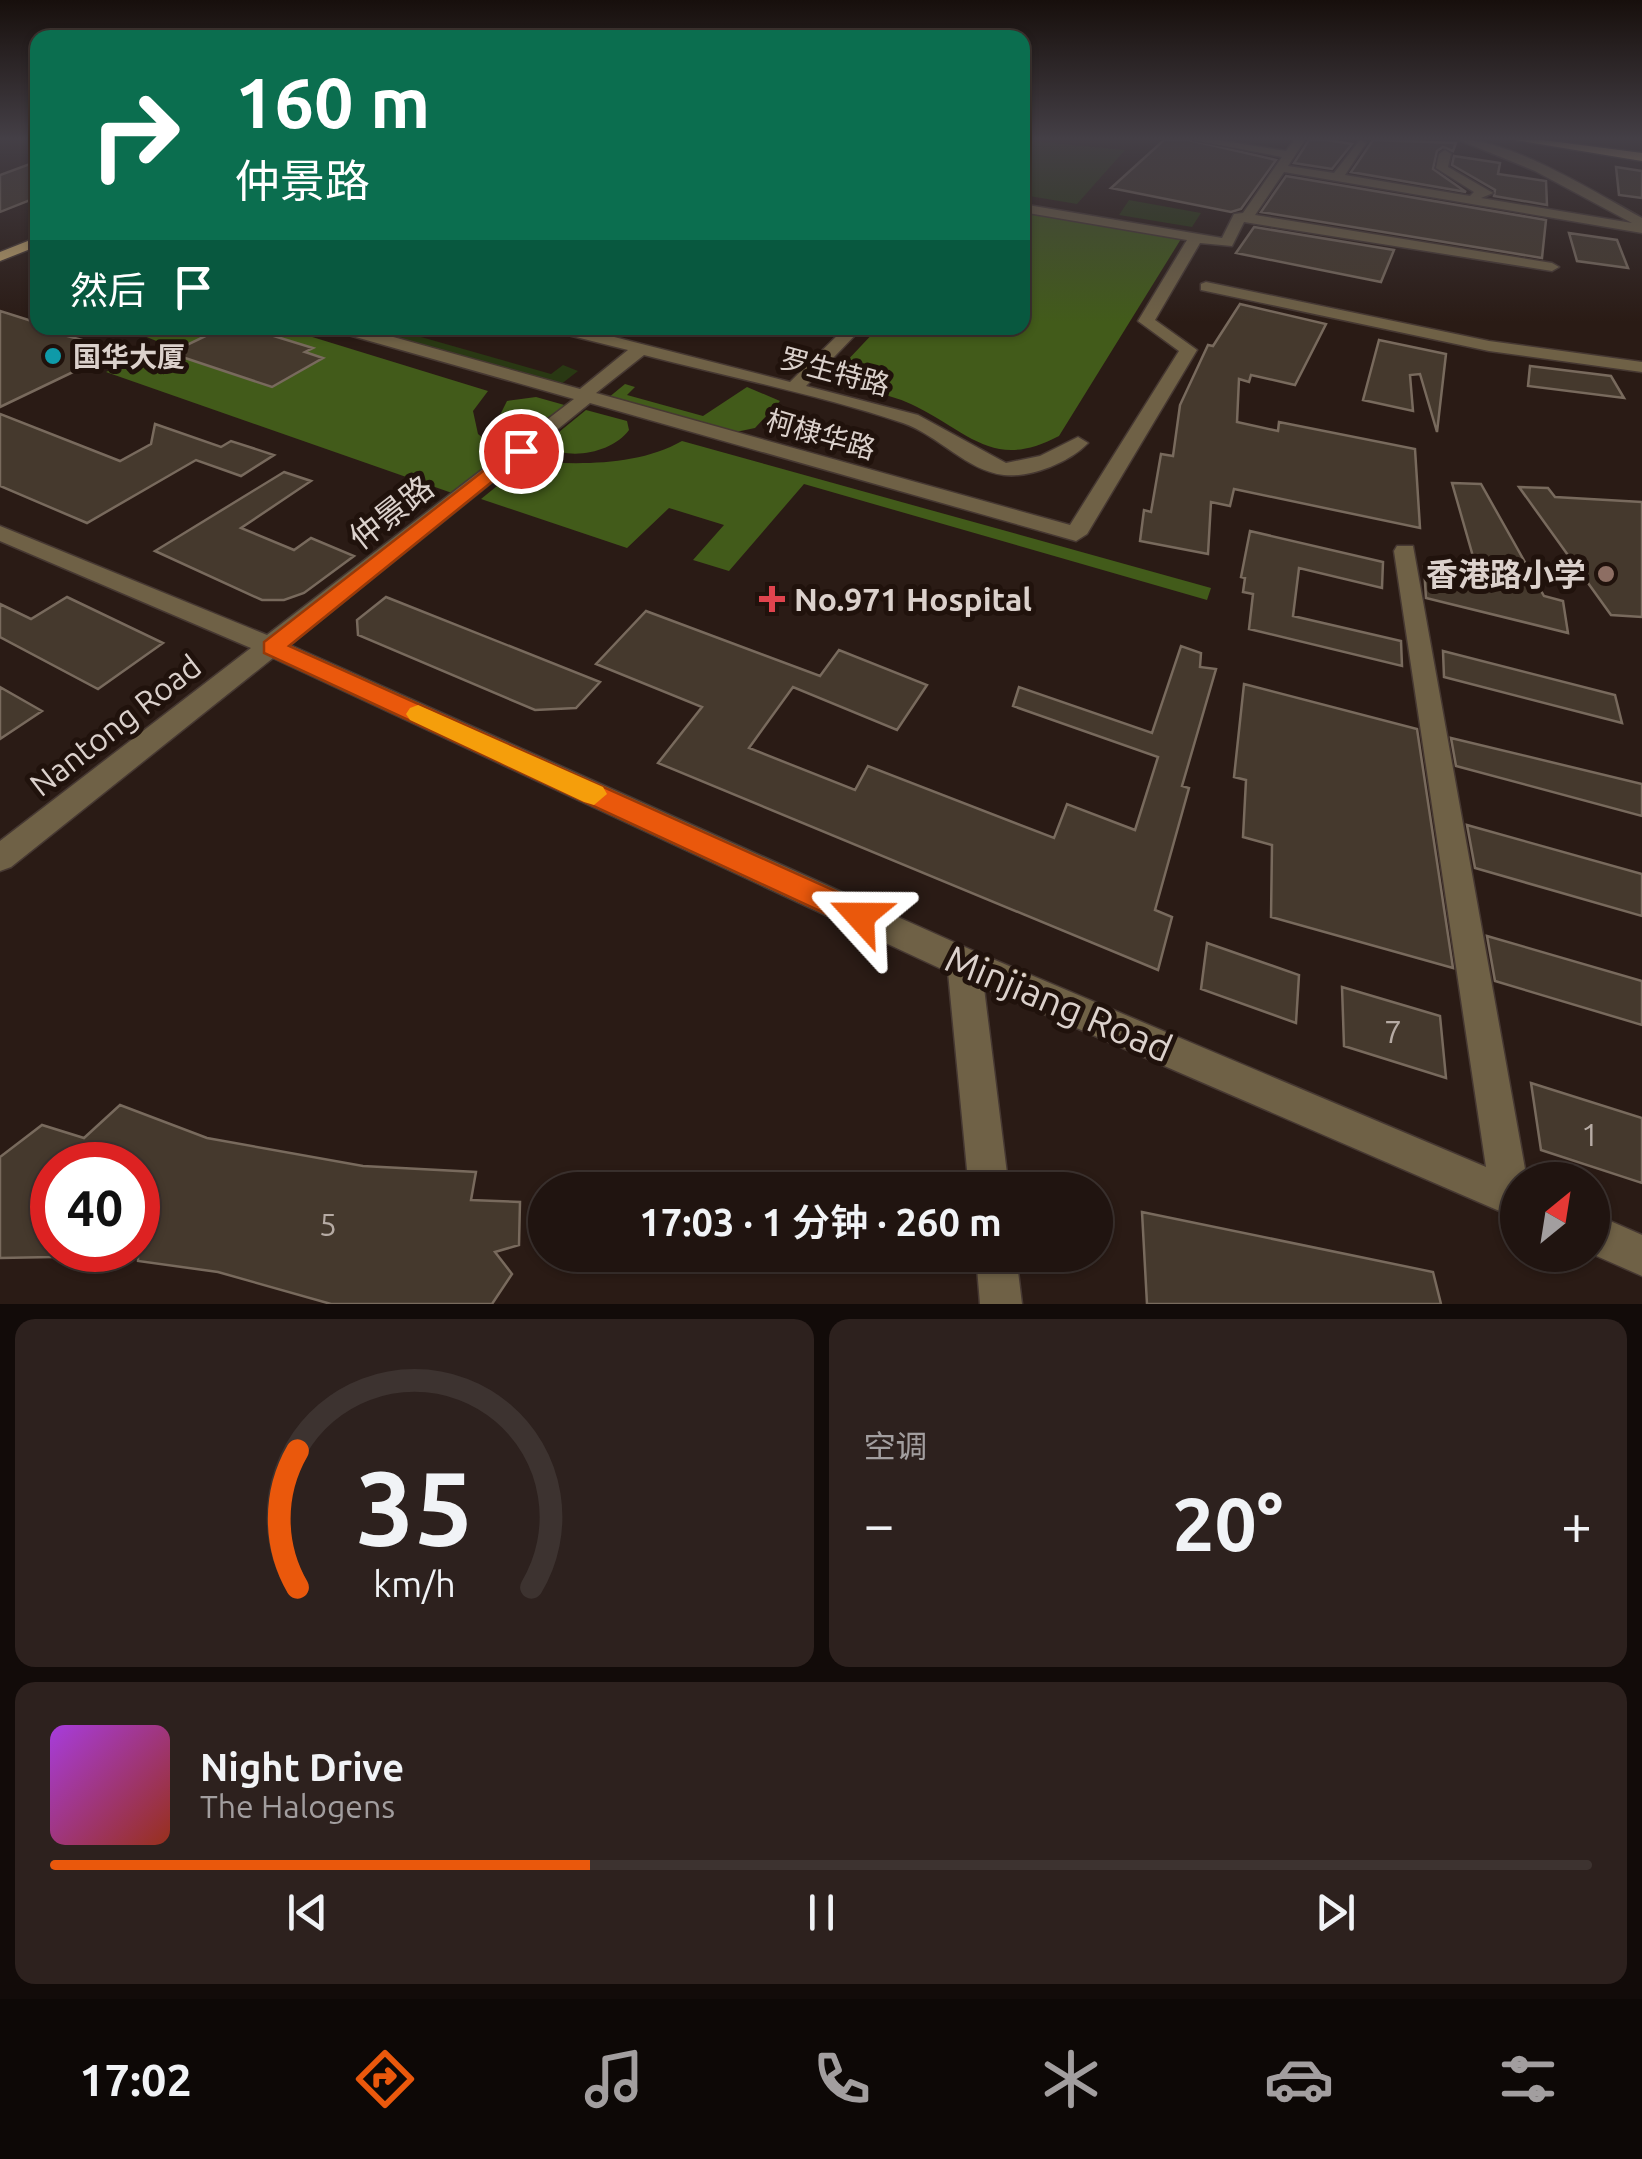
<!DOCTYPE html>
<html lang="zh">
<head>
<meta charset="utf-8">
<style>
	:root { --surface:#201410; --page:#2d211e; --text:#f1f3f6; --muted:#a29e9f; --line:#3d3330; --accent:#ea580c }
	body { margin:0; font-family:Ubuntu,"Noto Sans SC",sans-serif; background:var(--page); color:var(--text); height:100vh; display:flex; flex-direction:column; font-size:38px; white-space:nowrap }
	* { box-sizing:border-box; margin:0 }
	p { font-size:32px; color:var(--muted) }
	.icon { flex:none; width:55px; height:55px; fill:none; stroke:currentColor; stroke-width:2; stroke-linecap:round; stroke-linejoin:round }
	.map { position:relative; height:1304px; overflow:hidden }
	.panel { display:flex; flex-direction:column; gap:15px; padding:15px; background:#120b09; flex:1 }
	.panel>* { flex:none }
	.guide { position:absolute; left:30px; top:30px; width:1000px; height:305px; border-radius:20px; box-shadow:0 2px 8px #0004,0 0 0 2px var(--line); background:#0b6e4f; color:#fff; overflow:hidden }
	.needle { width:65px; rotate:30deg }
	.buttons { position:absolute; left:1500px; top:1162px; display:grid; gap:20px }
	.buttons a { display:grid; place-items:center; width:110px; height:110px; border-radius:50%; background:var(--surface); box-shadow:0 2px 8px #0004,0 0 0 2px var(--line); font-size:50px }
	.speed { position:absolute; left:30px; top:1142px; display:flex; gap:20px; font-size:50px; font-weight:700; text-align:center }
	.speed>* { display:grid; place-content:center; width:130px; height:130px; border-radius:50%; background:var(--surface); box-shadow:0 2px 8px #0004,0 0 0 2px var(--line); line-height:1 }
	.speed .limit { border:15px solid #d22; background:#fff; color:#111 }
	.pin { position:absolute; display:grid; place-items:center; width:85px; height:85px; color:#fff; margin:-42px; border:5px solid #fff; border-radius:50%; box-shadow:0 2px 10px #0007 }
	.me { position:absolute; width:110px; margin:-55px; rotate:294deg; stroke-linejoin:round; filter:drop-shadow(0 0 8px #0008) }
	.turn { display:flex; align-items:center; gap:35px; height:210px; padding:0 40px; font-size:45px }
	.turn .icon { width:130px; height:130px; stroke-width:2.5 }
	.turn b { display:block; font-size:70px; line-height:85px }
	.then { display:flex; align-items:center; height:95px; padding:0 40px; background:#0003; gap:20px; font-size:38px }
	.big { font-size:75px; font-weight:600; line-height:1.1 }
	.panel .widget { flex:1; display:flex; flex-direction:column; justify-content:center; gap:15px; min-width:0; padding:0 35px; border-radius:20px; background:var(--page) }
	.panel .dial { align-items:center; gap:0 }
	.dial svg { height:260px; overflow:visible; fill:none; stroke:var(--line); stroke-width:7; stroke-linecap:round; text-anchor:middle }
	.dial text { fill:var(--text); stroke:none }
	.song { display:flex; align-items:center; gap:30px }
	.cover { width:120px; height:120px; border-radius:15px; background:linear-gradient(135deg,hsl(280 70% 55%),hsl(10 70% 35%)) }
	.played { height:10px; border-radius:5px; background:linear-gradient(90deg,var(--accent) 35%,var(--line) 35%) }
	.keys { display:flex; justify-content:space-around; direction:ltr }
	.heat { display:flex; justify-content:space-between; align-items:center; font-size:55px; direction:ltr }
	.panel .tiles { flex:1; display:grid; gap:15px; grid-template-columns:1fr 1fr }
	.widget:last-child { grid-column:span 2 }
	.trip { position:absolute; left:528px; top:1172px; width:585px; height:100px; border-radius:50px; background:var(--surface); box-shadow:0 2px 8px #0004,0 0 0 2px var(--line); font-weight:600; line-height:100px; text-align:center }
	.tabs { display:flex; height:160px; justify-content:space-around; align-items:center; background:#0d0806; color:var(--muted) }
	.tabs .icon { width:70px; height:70px }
	.tabs .on { color:var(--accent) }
	.tabs b { font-size:45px; color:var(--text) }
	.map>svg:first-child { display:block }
	.green { fill:#293813 }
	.forest { fill:#425b1a }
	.building { fill:#45392d; stroke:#786a5d; stroke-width:2.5 }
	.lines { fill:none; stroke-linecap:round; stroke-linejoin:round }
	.minor-casing { stroke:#463832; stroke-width:3 }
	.major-casing { stroke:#463832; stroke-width:3 }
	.minor { fill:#6f6146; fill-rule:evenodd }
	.major { fill:#c0a36b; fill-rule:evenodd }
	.route { fill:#ea580c; stroke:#983908; stroke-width:2.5 }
	.slow { fill:#f59e0b }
	.culture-dot { fill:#0f9aa8; stroke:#20120c; stroke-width:4 }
	.education-dot { fill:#8d6e63; stroke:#20120c; stroke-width:4 }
	.health-dot { fill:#e0444e; stroke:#20120c; stroke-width:4 }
	.labels { text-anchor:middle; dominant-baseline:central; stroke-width:10; stroke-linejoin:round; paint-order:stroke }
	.far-poi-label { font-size:28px; font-weight:bold; fill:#dbd1cc; stroke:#20120c; text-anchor:start }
	.far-street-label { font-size:28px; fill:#dbd1cc; stroke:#20120c }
	.street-label { font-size:32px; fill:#dbd1cc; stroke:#20120c }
	.poi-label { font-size:32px; font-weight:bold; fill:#dbd1cc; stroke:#20120c; text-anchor:end }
	.near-number-label { font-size:32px; fill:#b6aba4 }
	.near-street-label { font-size:38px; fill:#dbd1cc; stroke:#20120c }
</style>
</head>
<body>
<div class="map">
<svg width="1642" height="1304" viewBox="0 0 1642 1304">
	<rect width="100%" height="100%" fill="#2a1b15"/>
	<!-- green -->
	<path class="green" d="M1022,140L1125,150L1077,204L1023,195Z
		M1129,200L1201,213L1192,227L1119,215Z
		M359,328H405L400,331L551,374L563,365L578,371L560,385Z"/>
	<!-- forest -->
	<path class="forest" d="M1023,213L1181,239L1059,436C995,470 972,435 917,407C891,393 856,389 827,382L878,328H1022Z
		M152,328H283L488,391L473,411L478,434L503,454L452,493L106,372L164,344L139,334Z
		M625,384L635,387L627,395L703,416L747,387L780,401L755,428L731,433L608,398Z
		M536,397L568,406L528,438L502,434L496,423L507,401Z
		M586,410L627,421L629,430C613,452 571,461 548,447V441Z
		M682,441L1211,588L1207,600L804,484L729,571L693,560L724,525L669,508L627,548L481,499L528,461C578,465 638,466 682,441Z"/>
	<!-- building -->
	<path class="building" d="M1164,140H1189L1276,160L1241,209L1231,212L1111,188Z
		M1309,140H1327L1352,144L1332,169L1294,163Z
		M1373,140L1456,143L1453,151L1443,147L1437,151L1433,169L1466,192L1351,172Z
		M1454,156L1500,163L1498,174L1546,181L1547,205L1494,196L1495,190L1452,165Z
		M38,161V197L0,212V175Z
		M1616,167L1642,171V198L1619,195Z
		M1286,176L1546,220L1542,258L1261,212Z
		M1254,227L1394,250L1381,282L1236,253Z
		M1569,233L1617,240L1628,268L1577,261Z
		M1240,304L1326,324L1295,385L1251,375L1249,382L1239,379L1237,422L1278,431L1279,422L1415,449L1420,528L1234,489L1230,506L1211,502L1208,554L1140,541L1144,510L1151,512L1161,454L1173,456L1180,405L1208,345L1213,346Z
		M0,311L38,323V328L119,350L0,407Z
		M222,328H248L313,348L305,352L323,358L272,387L170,353Z
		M1379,340L1446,354L1437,432L1420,374L1410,375L1413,411L1363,400Z
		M1530,366L1611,376L1624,398L1528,386Z
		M0,414L120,461L151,444L155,424L221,447L231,441L274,455L241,476L196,460L87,523L0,486Z
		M284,472L311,481L241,528L294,550L311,538L354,556L304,593L284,600H262L155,551Z
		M1452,483L1481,484L1544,596L1563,601L1568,633L1426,598L1424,567L1480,581Z
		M1519,487L1548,488L1555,497L1642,502V617L1611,615Z
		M1250,531L1383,562L1382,588L1299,568L1293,616L1401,641L1402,666L1249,629L1253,594L1243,592L1245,578L1241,577Z
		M67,597L163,643L98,689L0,637V604L31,619Z
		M386,597L600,682L576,708L535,710L358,635L357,620Z
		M646,611L820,676L839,650L927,685L897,730L793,687L749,748L855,790L868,766L1054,838L1067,804L1135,830L1158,757L1013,706L1019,687L1152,733L1181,646L1201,653L1200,667L1216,669L1182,786L1189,788L1155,910L1172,917L1158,970L658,763L702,707L596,664Z
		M1443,651L1615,695L1622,723L1444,677Z
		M1244,684L1417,729L1453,968L1271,917L1272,845L1243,837L1246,780L1234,777Z
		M0,687L42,711L0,739Z
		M1451,738L1642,784V816L1456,766Z
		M1467,825L1642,874V916L1475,868Z
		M1487,936L1642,981V1025L1495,981Z
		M1207,943L1299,975L1296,1023L1201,989Z
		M1342,987L1440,1016L1446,1078L1344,1046Z
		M1531,1083L1642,1118V1183L1541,1150Z
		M120,1105L207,1138L363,1166L476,1172L471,1200L520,1202L519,1245L495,1252L512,1274L492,1304H331L218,1272L138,1261V1165H52V1257L0,1258V1157L42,1125L84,1138Z
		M1142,1212L1433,1272L1441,1304H1147Z"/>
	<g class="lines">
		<defs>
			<path id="minor" d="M1193,140H1217L1286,151L1294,140H1305L1288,166L1334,173L1360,140L1366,143L1345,175L1470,196L1474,192L1436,168L1439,154L1445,150L1451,154L1448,167L1493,193L1481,198L1632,223L1535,171L1459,140C1507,137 1598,194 1642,218V233L1284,172L1255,215L1552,263L1559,267L1552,271L1244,222L1232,246L1200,243L1155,320L1197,350L1087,534L1076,541L590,403L290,645L976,952L1486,1167L1394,551L1397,546H1413L1527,1180H1518V1219L984,988L1009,1190H969L948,972L273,658L11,867L0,871V841L251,648L0,541V526L267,635L574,399L338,332L336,328H361L580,389L628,350L556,332L554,328H579L790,382L845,328H862L806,386L918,415L1006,463L1040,456L1078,437L1088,443C1070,462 1031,478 1004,475C967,471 938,435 903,423C820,395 729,377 644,355L596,393L1070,525L1179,351L1138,321L1187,240L1022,212V204L1222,238L1234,214L1243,213L1282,157Z
				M1206,282L1489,341L1642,362V372L1489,351L1201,290V284Z
				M1592,1213L1642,1235V1276L1592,1254Z
				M976,1255H1016L1022,1304H980Z"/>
			<path id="major" d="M1515,140H1543L1642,153V161Z
				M38,237V246L0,261V252Z"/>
		</defs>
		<!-- minor casing -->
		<use href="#minor" class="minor-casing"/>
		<!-- major casing -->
		<use href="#major" class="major-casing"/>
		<!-- minor -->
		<use href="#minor" class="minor"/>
		<!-- major -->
		<use href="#major" class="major"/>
	</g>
	<!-- sky -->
	<linearGradient id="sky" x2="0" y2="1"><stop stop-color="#170f0c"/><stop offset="0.43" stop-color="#443f46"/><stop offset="1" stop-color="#443f46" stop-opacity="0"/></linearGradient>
	<rect width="1642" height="322" fill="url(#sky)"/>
	<!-- route -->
	<path class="route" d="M514,447L530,451L289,646L871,907L875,916L871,925L860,929L850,925L264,653V642Z"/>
	<!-- slow -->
	<path class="slow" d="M418,705L603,787L607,794L594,805L584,802L410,720L406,714L410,708Z"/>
	<!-- markers -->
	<circle class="culture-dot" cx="53" cy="356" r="10"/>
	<circle class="education-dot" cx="1606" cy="574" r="10"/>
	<path class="health-dot" d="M767 584h10v10h10v10h-10v10h-10v-10h-10v-10h10z"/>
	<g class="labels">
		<!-- far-poi labels -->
		<g class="far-poi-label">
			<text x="73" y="356">国华大厦</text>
		</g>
		<!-- far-street labels -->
		<g class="far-street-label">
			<text transform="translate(835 371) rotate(15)">罗生特路</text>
			<text transform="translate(821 434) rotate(16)">柯棣华路</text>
		</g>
		<!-- street labels -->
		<g class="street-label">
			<text transform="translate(391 512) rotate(-38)">仲景路</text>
			<text transform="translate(115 725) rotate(-38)">Nantong Road</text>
		</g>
		<!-- poi labels -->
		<g class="poi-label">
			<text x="1586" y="574">香港路小学</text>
			<text x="794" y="599" text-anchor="start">No.971 Hospital</text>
		</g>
		<!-- near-number labels -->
		<g class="near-number-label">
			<text x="1393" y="1031">7</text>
			<text x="1590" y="1134">1</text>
			<text x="328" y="1224">5</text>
		</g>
		<!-- near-street labels -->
		<g class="near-street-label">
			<text transform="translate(1059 1003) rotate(23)">Minjiang Road</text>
		</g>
	</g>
</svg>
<div class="buttons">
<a><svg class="needle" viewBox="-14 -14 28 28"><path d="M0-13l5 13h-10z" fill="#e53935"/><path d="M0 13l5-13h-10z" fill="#a29e9f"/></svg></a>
</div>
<div class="speed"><div class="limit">40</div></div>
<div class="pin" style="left:521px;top:451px;background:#d93025"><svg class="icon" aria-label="arrive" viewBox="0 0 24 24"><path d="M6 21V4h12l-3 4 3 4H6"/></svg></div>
<svg class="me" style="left:860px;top:916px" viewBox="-20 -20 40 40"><path d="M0-17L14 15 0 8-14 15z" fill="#ea580c" stroke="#fff" stroke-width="4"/></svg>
<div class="trip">17:03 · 1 分钟 · 260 m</div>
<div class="guide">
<div class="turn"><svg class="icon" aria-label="right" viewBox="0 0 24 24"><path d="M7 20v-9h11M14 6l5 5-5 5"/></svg><div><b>160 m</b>仲景路</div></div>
<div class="then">然后<svg class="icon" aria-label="arrive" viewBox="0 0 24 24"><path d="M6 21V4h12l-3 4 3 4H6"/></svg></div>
</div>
</div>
<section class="panel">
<div class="tiles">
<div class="widget dial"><svg viewBox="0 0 100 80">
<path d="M14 69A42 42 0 1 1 86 69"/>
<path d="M14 69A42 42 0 0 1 14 27" stroke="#ea580c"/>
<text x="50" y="56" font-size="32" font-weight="700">35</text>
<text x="50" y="72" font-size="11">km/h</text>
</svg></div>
<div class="widget"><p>空调</p>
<div class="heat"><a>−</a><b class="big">20°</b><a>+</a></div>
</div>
<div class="widget">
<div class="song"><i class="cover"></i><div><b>Night Drive</b><p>The Halogens</p></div></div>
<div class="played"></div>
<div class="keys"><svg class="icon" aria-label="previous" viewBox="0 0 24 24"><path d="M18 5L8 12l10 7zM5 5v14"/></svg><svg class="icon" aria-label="pause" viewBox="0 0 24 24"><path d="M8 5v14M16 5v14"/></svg><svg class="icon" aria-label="next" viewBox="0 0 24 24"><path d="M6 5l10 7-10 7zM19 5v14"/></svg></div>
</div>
</div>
</section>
<nav class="tabs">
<b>17:02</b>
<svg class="icon on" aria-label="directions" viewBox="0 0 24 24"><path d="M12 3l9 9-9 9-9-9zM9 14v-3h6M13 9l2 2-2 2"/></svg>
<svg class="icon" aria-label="music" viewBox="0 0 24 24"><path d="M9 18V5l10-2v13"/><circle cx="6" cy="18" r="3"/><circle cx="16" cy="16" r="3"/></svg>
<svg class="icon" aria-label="phone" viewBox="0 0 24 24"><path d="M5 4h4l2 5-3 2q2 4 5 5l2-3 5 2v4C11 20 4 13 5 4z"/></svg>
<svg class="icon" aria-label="climate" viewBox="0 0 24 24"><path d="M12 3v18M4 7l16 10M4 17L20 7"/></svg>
<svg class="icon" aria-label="car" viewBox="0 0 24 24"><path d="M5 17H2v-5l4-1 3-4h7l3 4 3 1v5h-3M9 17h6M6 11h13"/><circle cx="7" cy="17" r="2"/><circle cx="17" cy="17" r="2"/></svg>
<svg class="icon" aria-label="filters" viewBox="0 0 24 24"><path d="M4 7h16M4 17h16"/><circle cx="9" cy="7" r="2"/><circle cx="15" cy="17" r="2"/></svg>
</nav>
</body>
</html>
